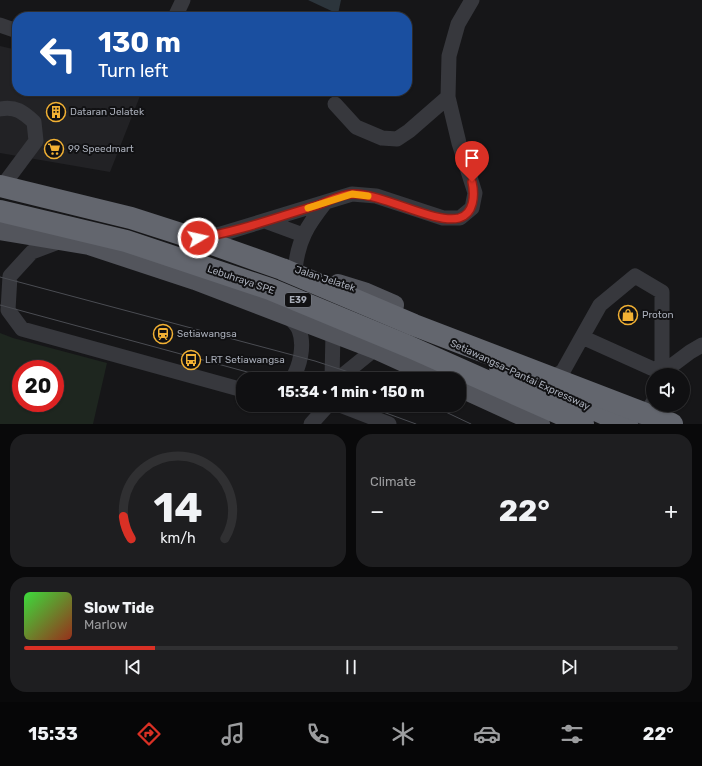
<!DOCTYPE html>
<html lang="en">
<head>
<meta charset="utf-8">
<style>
	:root { --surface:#101012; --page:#1e1e20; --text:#f1f3f6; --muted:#9c9d9f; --line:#303032; --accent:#d93025 }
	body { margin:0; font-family:Rubik,sans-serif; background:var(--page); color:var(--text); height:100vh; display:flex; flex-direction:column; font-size:15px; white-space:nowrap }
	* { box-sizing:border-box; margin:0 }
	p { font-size:13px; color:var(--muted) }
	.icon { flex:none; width:22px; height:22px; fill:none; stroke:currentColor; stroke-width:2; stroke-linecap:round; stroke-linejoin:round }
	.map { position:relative; height:424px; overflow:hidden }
	.drawer { display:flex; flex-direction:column; gap:10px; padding:10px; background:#09090a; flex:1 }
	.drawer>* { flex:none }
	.hud { position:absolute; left:12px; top:12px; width:400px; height:84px; border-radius:16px; box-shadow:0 1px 3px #0004,0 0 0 1px var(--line); background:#1a4fa0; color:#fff; overflow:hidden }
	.fabs { position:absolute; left:646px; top:368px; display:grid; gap:8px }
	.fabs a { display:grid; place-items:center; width:44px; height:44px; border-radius:50%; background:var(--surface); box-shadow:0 1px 3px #0004,0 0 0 1px var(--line); font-size:20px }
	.speed { position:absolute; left:12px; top:360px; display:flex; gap:8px; font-size:20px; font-weight:700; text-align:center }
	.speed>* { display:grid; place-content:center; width:52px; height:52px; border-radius:50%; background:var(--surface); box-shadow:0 1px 3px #0004,0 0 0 1px var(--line); line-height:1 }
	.speed .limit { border:6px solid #d22; background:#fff; color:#111 }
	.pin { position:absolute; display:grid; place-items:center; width:34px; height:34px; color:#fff; margin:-41px -17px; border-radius:50% 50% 50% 0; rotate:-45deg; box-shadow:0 0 4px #0007 }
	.pin .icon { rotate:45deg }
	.me { position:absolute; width:44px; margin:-22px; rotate:81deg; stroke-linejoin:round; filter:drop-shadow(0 0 3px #0008) }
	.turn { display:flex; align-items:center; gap:14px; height:84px; padding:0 20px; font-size:18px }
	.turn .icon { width:52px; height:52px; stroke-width:2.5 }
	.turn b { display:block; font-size:28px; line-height:34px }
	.big { font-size:30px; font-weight:700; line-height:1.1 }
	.drawer .card { flex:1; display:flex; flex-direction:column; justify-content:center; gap:6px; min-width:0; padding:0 14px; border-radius:16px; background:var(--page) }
	.drawer .dial { align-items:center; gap:0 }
	.dial svg { height:104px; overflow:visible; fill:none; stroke:var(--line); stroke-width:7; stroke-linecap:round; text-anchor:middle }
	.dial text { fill:var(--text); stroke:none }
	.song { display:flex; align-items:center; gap:12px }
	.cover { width:48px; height:48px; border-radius:6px; background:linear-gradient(135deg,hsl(120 70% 55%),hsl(10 70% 35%)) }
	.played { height:4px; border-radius:2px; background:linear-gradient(90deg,var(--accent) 20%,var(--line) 20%) }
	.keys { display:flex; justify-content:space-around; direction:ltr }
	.heat { display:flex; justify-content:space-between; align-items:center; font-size:22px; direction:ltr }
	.drawer .tiles { flex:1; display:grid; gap:10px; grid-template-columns:1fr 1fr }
	.card:last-child { grid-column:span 2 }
	.trip { position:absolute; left:236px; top:372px; width:230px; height:40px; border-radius:16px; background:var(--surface); box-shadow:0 1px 3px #0004,0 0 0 1px var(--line); font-weight:700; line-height:40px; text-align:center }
	.tab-bar { display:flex; height:64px; justify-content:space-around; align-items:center; background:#060607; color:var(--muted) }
	.tab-bar .icon { width:28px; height:28px }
	.tab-bar .selected { color:var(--accent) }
	.tab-bar b { font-size:18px; color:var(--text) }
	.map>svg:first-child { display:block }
	.built { fill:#222225 }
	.green { fill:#1e261f; fill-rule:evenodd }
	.water { fill:#2c353c }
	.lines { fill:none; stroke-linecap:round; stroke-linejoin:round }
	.minor { stroke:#37383d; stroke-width:15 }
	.major { stroke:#53555c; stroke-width:20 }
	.highway { stroke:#63666e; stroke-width:22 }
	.tram { stroke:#4a4c52; stroke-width:1 }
	.highway-bridge { stroke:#63666e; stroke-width:22 }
	.route-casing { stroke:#8d1f18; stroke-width:10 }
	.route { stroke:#d93025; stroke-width:7 }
	.slow { stroke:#f59e0b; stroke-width:7 }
	.labels { text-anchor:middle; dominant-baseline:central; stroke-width:4; stroke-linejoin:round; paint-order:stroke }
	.shield { fill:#111113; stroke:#7b7e86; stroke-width:1 }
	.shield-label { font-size:9px; font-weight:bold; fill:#a8adb8 }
	.poi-label { font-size:10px; fill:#a8adb8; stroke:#111113; text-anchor:start }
	.street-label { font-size:10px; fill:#a8adb8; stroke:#111113 }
</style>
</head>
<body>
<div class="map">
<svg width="702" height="424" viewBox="0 0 702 424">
	<rect width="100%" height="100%" fill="#161618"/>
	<!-- built -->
	<path class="built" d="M0,46L17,50V91H142L110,172L0,153Z"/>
	<!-- green -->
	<path class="green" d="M0,333L13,338L107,363L93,424H0ZM21,369H55V403H21Z"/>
	<!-- water -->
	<path class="water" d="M308,0H341L338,14Z"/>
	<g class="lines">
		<!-- minor -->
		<path class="minor" d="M175,17L183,0
			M0,25L17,31
			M335,104L356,127L382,138L397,139L409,131L448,97
			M0,109C16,106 23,112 34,122L36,141L1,188
			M265,221L303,235
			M199,238L221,234L352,194L376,196L443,218H460L472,208L475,193L459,143L448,97L449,56L458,24L472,0
			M61,241L32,252L10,276L8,310L22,329L243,390
			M295,270C298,240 307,226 325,203
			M287,315C291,319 297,325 299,330C305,345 300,366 292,379
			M582,337L600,305L635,276L662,292V373
			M662,373L690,352L702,345
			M332,379L333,332
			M338,379L375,349
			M548,381L563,371L582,337L662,373V375
			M340,405L389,424
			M311,424L328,405
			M640,424L653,402"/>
		<!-- major -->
		<path class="major" d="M0,230L89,245L195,280L375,349L441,379
			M338,284L364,292L394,305
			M459,387L540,424"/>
		<!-- highway -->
		<path class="highway" d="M0,211L126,241L270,289L410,347L583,424
			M500,367L627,424"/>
		<!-- tram -->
		<path class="tram" d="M0,277L315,361L370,379
			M0,305L273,379
			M364,405L416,424
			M431,405L471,424"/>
		<!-- highway-bridge -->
		<path class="highway-bridge" d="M0,186L131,218L212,244L282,269L414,325L672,424"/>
	</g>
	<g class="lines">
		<defs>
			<path id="route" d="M198,238C238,232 277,217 315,206C327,202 341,194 353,194C385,194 433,224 459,218C474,214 475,195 472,182"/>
		</defs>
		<!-- route casing -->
		<use href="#route" class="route-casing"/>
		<!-- route -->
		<use href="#route" class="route"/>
		<!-- slow -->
		<path class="slow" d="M308,208L352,194L368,196"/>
	</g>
	<!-- icons -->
	<defs>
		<symbol id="building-ring" viewBox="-11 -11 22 22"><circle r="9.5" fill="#111113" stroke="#f2b134" stroke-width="1.5"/><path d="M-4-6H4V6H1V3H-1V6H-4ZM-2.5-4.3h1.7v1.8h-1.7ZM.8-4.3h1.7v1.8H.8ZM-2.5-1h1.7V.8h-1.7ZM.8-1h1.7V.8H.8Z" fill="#f2b134"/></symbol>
		<symbol id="supermarket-ring" viewBox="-11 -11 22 22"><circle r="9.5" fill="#111113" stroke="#f2b134" stroke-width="1.5"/><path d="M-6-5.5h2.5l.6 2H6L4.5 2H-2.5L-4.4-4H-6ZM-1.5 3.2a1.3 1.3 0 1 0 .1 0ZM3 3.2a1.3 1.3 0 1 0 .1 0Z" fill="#f2b134"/></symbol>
		<symbol id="shop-ring" viewBox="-11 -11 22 22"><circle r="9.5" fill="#111113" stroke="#f2b134" stroke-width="1.5"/><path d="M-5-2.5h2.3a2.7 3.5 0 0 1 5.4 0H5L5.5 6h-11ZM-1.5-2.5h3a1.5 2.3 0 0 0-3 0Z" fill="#f2b134"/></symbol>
		<symbol id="station-ring" viewBox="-11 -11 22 22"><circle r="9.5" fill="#111113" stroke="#f2b134" stroke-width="1.5"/><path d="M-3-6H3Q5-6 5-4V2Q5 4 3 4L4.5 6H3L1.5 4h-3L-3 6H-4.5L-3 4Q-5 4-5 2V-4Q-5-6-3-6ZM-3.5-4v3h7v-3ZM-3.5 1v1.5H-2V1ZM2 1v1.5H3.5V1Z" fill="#f2b134"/></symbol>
		<symbol id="bus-ring" viewBox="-11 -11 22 22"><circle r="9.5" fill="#111113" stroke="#f2b134" stroke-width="1.5"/><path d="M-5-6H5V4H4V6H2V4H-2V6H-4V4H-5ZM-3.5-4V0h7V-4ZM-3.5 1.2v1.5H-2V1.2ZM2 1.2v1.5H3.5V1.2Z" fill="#f2b134"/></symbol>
	</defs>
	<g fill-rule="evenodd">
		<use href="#building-ring" x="45" y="101" width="22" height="22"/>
		<use href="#supermarket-ring" x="43" y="138" width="22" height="22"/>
		<use href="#shop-ring" x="617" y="304" width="22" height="22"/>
		<use href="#station-ring" x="152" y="323" width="22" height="22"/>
		<use href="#bus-ring" x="180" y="349" width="22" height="22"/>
	</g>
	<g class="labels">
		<!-- shield labels -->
		<rect class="shield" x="285" y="293" width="26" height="14" rx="3"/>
		<g class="shield-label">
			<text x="298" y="300">E39</text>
		</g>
		<!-- poi labels -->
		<g class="poi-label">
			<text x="70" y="112">Dataran Jelatek</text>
			<text x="68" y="149">99 Speedmart</text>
			<text x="642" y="315">Proton</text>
			<text x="177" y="334">Setiawangsa</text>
			<text x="205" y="360">LRT Setiawangsa</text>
		</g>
		<!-- street labels -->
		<g class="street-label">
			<text transform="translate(325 279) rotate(18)">Jalan Jelatek</text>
			<text transform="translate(241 280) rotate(19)">Lebuhraya SPE</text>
			<text transform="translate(520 375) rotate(25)">Setiawangsa–Pantai Expressway</text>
		</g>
	</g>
</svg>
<div class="fabs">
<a><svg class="icon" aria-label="sound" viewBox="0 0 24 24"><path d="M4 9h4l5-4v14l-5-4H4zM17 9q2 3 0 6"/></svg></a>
</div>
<div class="speed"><div class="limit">20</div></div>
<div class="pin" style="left:472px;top:182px;background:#d93025"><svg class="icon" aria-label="arrive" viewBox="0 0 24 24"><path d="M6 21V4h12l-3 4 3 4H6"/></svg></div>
<svg class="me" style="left:198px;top:238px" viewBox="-20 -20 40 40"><circle r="17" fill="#d93025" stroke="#fff" stroke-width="3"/><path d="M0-11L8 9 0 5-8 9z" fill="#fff"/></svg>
<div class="trip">15:34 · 1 min · 150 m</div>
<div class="hud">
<div class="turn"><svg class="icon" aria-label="left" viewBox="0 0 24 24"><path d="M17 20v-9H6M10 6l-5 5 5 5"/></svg><div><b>130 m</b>Turn left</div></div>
</div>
</div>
<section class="drawer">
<div class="tiles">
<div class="card dial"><svg viewBox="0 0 100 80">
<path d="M14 69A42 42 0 1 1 86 69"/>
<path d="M14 69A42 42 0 0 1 8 52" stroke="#d93025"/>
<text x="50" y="56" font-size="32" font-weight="700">14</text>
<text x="50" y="72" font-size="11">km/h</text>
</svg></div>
<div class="card"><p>Climate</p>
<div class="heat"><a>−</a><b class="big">22°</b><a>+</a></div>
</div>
<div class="card">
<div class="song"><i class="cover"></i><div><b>Slow Tide</b><p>Marlow</p></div></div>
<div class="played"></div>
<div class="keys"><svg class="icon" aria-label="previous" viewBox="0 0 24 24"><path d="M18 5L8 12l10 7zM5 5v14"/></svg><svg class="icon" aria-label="pause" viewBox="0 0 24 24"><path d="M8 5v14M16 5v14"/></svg><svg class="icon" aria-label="next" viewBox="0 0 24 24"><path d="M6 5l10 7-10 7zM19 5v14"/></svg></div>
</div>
</div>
</section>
<nav class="tab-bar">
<b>15:33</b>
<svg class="icon selected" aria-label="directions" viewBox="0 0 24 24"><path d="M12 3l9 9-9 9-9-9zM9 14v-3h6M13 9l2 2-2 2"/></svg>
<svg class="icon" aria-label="music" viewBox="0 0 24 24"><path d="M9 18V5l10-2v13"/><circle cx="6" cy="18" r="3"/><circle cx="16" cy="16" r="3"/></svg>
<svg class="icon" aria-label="phone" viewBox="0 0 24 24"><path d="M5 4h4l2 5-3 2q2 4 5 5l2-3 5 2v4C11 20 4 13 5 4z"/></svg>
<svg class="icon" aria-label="climate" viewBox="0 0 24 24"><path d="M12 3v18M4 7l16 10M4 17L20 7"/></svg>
<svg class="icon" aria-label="car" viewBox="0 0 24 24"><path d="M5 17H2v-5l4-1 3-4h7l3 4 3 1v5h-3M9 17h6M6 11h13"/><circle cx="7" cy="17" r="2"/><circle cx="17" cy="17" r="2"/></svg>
<svg class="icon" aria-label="filters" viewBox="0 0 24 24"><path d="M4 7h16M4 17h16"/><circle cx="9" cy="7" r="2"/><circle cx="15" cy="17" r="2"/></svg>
<b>22°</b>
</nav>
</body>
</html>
